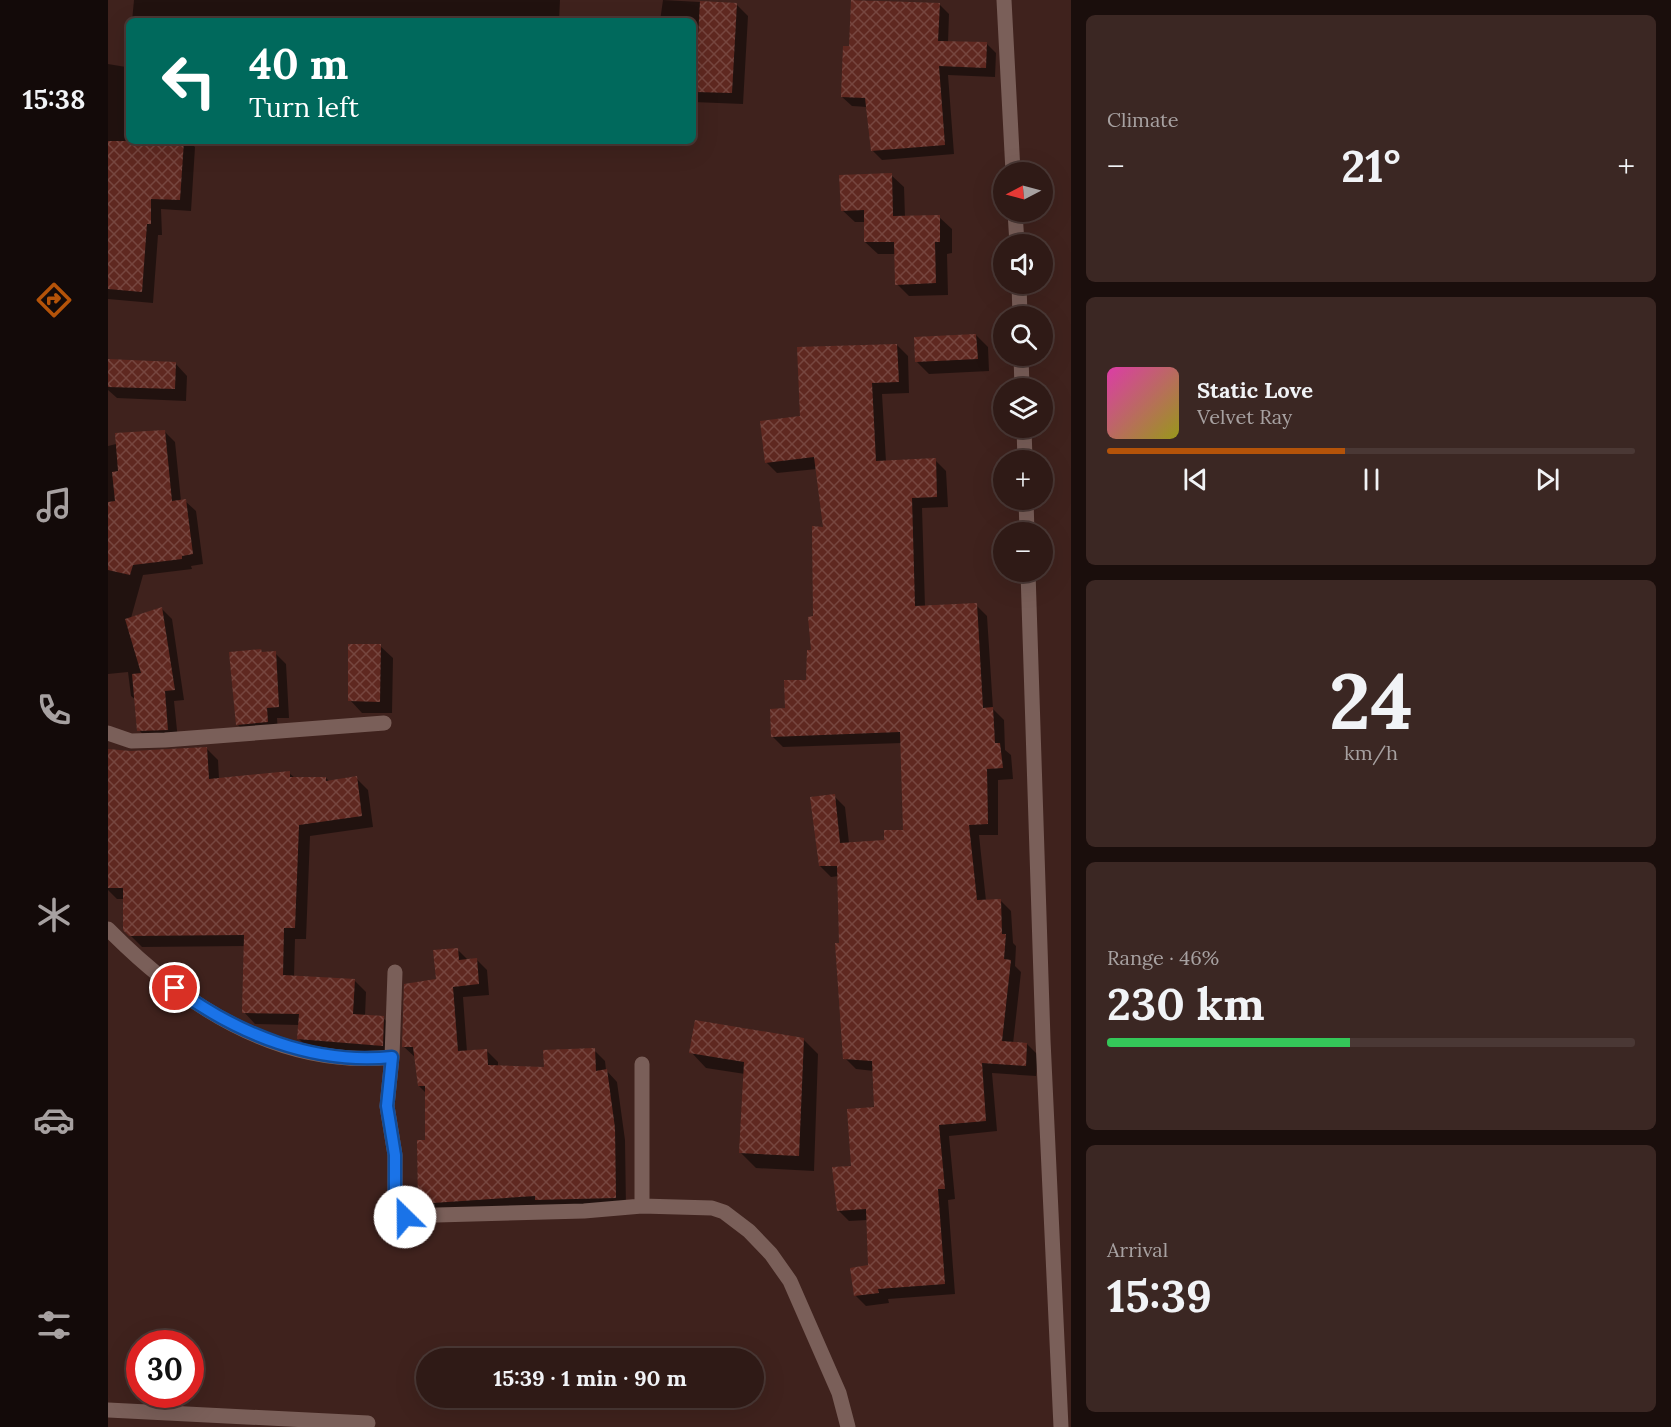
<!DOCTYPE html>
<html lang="en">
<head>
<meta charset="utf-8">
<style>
	:root { --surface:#2f1a16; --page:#3b2723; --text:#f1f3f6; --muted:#a7a1a1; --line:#4a3835; --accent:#b45309 }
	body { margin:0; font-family:Lora,serif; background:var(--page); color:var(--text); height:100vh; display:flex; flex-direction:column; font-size:22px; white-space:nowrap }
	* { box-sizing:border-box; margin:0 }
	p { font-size:20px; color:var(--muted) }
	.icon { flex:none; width:33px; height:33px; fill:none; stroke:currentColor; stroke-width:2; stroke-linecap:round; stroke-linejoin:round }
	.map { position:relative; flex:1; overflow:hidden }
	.panel { display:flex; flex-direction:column; gap:15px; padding:15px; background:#1a0e0c; width:600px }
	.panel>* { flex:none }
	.guide { position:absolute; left:18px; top:18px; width:570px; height:126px; border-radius:9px; box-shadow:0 6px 24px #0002,0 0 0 2px var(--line); background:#00695c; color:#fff; overflow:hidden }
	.needle { width:39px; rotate:264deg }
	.controls { position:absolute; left:885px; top:162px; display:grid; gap:12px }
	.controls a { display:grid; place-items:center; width:60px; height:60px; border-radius:50%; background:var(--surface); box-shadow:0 6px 24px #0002,0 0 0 2px var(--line); font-size:30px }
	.speed { position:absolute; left:18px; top:1330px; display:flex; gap:12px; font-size:30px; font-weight:700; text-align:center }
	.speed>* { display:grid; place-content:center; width:78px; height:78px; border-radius:50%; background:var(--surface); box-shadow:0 6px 24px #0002,0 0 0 2px var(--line); line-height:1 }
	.speed .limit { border:9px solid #d22; background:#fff; color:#111 }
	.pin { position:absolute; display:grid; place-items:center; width:51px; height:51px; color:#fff; margin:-26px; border:3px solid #fff; border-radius:50%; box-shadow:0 2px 6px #0007 }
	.me { position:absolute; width:66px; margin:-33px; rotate:337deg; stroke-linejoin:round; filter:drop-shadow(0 0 4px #0008) }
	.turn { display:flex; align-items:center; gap:21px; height:126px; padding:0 24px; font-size:27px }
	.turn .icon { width:78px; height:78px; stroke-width:2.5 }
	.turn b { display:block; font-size:42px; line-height:51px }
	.big { font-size:45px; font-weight:700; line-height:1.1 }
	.panel .widget { flex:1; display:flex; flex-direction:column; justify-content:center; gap:9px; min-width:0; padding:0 21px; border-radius:9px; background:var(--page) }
	.panel .dial { align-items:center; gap:0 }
	.dial b { font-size:78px; line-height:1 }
	.song { display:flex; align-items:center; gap:18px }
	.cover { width:72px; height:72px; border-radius:9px; background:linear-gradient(135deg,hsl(320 70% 55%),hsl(60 70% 35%)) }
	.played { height:6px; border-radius:3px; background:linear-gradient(90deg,var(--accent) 45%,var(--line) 45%) }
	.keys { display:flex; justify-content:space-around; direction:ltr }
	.heat { display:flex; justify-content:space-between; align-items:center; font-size:33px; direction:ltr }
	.charge { height:9px; border-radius:4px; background:linear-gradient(90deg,#34c759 46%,var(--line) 0) }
	.trip { position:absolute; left:308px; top:1348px; width:348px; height:60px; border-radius:30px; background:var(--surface); box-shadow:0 6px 24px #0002,0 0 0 2px var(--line); font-weight:700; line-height:60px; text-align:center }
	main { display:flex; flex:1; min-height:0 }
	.tabs { display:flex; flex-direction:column; width:108px; justify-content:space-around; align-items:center; background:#130a09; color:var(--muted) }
	.tabs .icon { width:42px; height:42px }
	.tabs .on { color:var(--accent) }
	.tabs b { font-size:27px; color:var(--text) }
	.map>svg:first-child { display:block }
	.shadow { fill:#0007 }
	.building { fill:url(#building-cross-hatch) }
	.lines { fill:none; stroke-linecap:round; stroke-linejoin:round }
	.minor { stroke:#7a5f59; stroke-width:15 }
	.route-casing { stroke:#114b97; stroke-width:15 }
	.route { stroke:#1a73e8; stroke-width:10 }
</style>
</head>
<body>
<main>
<nav class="tabs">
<b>15:38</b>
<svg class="icon on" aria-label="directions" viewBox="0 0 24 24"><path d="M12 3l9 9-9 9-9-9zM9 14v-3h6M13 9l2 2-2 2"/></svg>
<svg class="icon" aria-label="music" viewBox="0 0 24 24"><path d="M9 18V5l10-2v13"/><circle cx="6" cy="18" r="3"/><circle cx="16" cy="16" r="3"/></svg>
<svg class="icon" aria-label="phone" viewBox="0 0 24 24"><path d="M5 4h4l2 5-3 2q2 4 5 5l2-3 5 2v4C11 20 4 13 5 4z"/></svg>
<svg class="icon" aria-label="climate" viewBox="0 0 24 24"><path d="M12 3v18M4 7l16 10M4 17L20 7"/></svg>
<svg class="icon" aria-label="car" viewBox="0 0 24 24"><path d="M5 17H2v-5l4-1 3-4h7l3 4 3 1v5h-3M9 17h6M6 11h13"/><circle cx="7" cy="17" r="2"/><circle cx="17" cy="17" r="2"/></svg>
<svg class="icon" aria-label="filters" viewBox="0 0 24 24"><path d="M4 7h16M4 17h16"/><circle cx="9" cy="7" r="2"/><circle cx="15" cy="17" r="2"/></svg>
</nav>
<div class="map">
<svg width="963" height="1427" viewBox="0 0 963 1427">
	<defs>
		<pattern id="building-cross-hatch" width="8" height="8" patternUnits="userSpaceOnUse" patternTransform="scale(1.5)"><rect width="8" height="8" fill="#5f2820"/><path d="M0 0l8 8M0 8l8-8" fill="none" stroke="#76463f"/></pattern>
	</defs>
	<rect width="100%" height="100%" fill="#3f221d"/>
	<!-- shadow -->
	<path class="shadow" d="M26,0H452L451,21H24Z
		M555,0L628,4L640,16L635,104L585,102V21H552Z
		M745,0L831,4L841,14L840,43H878L888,53L887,77L840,75L846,154L774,160L764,150L759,107L744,106L734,97L742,47Z
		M21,44V141H81L87,147L83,211L53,209L54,235H50L45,303L0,299V64L18,67Z
		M783,175L796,187L797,217H831L844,229V253L839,254L840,295L801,296L789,284L788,254H770L757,242V222H747L734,210Z
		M868,335L880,347L881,371L821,374L809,362Z
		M789,345L800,356L801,393L774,394L778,462L827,460L838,471L840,507L814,508L817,607L868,605L879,616L885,709L896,720L897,750L903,755L905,779L890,780V835H871L878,901L892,900L903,911L905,943L908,946L907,966L913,972L905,1044H919L930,1055L928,1076L884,1073L889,1131L841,1136L847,1199L840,1200L847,1294L780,1299L781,1303L758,1306L747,1295L762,1266L760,1220L741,1221L730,1210L767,1108L766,1071L748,1069L737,1058L731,876L723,877L712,866L726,796L737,807L741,843L778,841L797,831L794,743L675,747L664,736L700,681L717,528L709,469L669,473L658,462L693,417Z
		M0,361L67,363L79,376L78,401L9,398L0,390Z
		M57,432L67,442L73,501H77L88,511L95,564L83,566L84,569L35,575L23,618L54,609L64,619L76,700L66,701L70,740L41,741L31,730L28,700L23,696L20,672L0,674V446Z
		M272,646L285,658L284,713H254L242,700Z
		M153,650L155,653H167L178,664L181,718H169L170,733L140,735L129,724Z
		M98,748L110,760L111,779L181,773L187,778H218L222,782L248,778L260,790L265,827L202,836L198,939H187L186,977L246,980L258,992L257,1016L275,1018L287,1029L286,1057L202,1050L190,1038L191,1025L147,1024L136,1012L138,946L34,947L16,929V899H9L0,890V750L23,752Z
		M349,949L360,960L368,959L379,970L381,995L355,997L359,1052L379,1051L390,1062V1067L437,1068L486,1050L497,1061L498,1070L509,1082L517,1140L518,1208L322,1214L311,1203L318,1142V1093L311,1086L308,1058L296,1047Z
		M695,1039L710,1054L706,1171L648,1168L633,1153L637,1074L598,1068L583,1052Z"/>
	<!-- building -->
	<path class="building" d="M743,0L832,3L830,41L879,42L878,68L831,66L837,145L763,151L757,98L733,97L735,46H741Z
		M592,1L629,3L624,93L587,92Z
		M0,141H76L72,200L43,199V224H39L34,292L0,289Z
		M784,173L785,216L832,215V242H827L828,283L787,285L786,242H756V210L733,211L731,175Z
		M868,334L870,359L807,362L806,337Z
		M789,344L791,382L764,383L768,461L828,458L829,497L804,498L807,606L869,603L875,708L885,707L887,743H892L895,768L879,769L880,824L861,825L869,900L893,899L894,934H898L896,959L903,960L894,1041L919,1043L918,1066L874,1063L878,1121L831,1125L837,1189H830L837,1284L770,1289L771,1293L746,1296L742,1268L760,1265L758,1209L729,1211L724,1167L743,1166L739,1109L766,1107L764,1061L735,1059L727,943H731L729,866H711L702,797L727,794L732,843L776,840V830H795L792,732L663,737L662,709L677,708L676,680H698L699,650H703L700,617L705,616L704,526L715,527L706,457L657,463L652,421L692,416L689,347Z
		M0,359L68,362L67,389L0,387Z
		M57,430L64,501L78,499L85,554L74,556V559L25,565L22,575L0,570V502L7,501L4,472L10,471L7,433Z
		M54,607L67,690L57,691L60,730L29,731L24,674L33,673L17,619Z
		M240,644H273L272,702L240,701Z
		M153,649L154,652L168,651L171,707L159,708L160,722L128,725L121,652Z
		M99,747L101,779L182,771V777H218V781L249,776L254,816L191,825L187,928H176L175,975L247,979L245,1014L276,1016L275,1046L189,1039L191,1014L134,1013L136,935L21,936L15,930V888H0V749L23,751Z
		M350,948L351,960L369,958L371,984L345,987L350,1051L379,1049L380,1065L436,1067L435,1050L487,1048L488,1071L499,1069L507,1128L508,1198L427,1200V1196L310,1204L309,1140H317V1086H310L305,1047H294L296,984L328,979L325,950Z
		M587,1020L696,1038L691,1156L631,1153L636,1062L581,1053Z"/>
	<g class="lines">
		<!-- minor -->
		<path class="minor" d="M896,0L905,172
			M907,212L909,244
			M911,284L912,316
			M913,356L914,388
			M916,428L917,460
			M918,500L919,532
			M920,572L935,1040L953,1427
			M0,733L23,741L57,740L276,723
			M0,929C75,1005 172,1069 284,1057L287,972
			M284,1057L279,1106L287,1155V1207L292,1216L476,1211L534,1206L604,1208L616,1212L641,1231L663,1254L682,1281L731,1393L740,1427
			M534,1064V1206
			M0,1410L260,1423"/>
	</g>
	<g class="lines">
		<defs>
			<path id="route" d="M67,988C129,1034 206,1065 284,1057L279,1106L287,1155V1207L292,1216L297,1217"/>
		</defs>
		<!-- route casing -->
		<use href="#route" class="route-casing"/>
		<!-- route -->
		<use href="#route" class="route"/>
	</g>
</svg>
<div class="controls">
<a><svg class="needle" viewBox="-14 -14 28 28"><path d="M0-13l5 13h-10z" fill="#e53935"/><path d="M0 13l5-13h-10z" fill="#a7a1a1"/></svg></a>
<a><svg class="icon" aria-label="sound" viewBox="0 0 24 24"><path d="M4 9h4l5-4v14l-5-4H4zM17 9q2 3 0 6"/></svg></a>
<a><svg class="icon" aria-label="search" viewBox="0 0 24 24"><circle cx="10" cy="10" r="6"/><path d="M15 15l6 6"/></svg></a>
<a><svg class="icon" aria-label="layers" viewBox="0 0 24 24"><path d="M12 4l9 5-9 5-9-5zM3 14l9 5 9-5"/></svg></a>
<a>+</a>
<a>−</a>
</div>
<div class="speed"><div class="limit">30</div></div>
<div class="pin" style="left:67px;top:988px;background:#d93025"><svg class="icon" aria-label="arrive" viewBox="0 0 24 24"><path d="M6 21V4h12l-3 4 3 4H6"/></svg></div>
<svg class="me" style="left:297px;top:1217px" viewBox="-20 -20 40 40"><circle r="19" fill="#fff"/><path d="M0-13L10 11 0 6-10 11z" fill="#1a73e8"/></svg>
<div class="trip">15:39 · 1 min · 90 m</div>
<div class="guide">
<div class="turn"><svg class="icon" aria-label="left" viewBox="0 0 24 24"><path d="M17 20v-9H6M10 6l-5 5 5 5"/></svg><div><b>40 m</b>Turn left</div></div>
</div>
</div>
<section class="panel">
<div class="widget"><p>Climate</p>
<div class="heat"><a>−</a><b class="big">21°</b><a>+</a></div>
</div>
<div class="widget">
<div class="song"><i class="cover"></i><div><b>Static Love</b><p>Velvet Ray</p></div></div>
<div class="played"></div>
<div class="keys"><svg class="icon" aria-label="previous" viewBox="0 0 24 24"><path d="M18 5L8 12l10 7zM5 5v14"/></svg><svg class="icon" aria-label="pause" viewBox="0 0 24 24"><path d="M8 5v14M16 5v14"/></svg><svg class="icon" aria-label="next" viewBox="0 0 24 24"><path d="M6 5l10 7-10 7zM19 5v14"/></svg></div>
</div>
<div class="widget dial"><b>24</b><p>km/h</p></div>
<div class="widget"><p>Range · 46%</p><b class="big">230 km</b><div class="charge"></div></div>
<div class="widget"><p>Arrival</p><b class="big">15:39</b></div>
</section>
</main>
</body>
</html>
